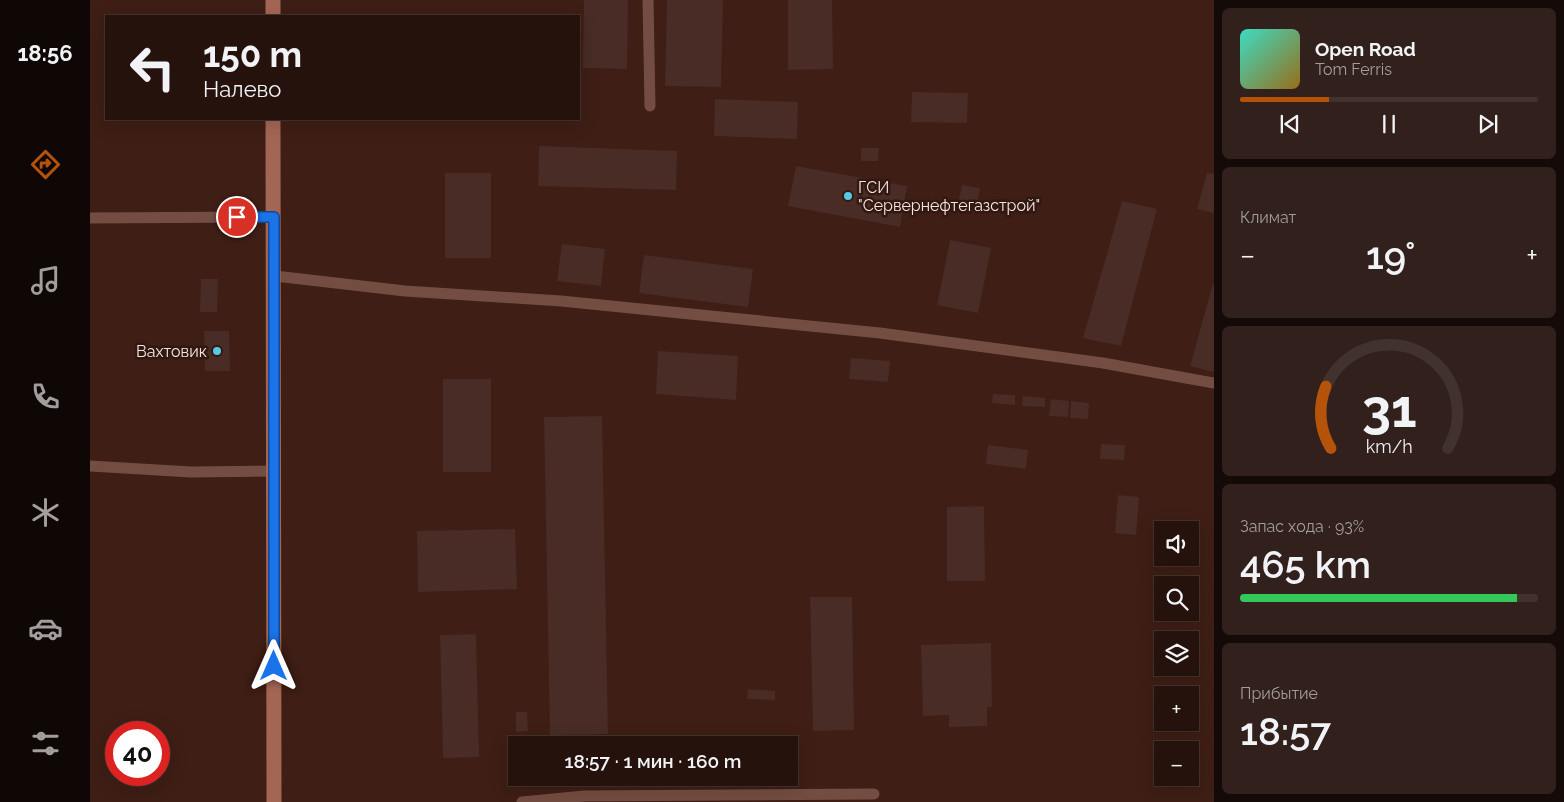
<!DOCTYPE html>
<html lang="ru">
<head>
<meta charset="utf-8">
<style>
	:root { --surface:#25120d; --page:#31201b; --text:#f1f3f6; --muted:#a39e9d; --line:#42322e; --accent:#b45309 }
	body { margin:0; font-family:Raleway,sans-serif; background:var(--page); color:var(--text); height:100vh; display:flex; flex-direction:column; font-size:19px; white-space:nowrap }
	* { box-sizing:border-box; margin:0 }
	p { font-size:16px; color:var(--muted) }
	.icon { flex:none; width:28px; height:28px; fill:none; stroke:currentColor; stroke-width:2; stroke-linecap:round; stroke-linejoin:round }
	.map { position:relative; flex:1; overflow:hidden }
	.drawer { display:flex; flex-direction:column; gap:8px; padding:8px; background:#140a07; width:350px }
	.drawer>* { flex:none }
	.guide { position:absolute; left:15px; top:15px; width:475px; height:105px; border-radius:0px; box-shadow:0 5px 20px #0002,0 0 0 1px var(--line); background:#25120d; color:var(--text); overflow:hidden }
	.fabs { position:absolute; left:1064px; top:521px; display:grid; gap:10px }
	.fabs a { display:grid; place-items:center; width:45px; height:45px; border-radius:0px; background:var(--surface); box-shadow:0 5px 20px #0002,0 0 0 1px var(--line); font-size:25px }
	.speed { position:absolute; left:15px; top:721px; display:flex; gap:10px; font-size:25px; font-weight:700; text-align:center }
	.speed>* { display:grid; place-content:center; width:65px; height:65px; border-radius:50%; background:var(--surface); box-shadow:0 5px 20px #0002,0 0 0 1px var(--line); line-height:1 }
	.speed .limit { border:8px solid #d22; background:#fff; color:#111 }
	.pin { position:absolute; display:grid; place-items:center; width:42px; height:42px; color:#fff; margin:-21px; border:2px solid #fff; border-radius:50%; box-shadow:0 1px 5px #0007 }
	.me { position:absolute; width:55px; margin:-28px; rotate:0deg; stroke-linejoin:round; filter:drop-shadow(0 0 4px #0008) }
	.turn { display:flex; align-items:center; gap:18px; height:105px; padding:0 15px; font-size:22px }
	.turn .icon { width:65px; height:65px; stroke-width:2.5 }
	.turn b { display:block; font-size:35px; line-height:42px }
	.big { font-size:38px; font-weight:600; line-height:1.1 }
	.drawer .card { flex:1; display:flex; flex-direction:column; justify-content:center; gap:8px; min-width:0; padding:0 18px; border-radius:8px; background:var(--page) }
	.drawer .dial { align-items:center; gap:0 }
	.dial svg { height:130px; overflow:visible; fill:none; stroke:var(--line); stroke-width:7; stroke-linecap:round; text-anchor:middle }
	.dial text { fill:var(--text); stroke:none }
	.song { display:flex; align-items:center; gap:15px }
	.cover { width:60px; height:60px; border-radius:8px; background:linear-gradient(135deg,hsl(170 70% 55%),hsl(40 70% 35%)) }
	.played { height:5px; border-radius:2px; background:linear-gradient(90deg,var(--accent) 30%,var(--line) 30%) }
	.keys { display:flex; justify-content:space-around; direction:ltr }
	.heat { display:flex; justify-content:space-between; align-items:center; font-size:28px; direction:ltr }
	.charge { height:8px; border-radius:4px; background:linear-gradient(90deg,#34c759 93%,var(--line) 0) }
	.trip { position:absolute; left:418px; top:736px; width:290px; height:50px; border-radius:0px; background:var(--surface); box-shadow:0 5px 20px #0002,0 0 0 1px var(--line); font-weight:600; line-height:50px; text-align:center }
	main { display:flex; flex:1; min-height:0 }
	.tab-bar { display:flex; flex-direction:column; width:90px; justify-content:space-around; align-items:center; background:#0f0705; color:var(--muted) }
	.tab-bar .icon { width:35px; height:35px }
	.tab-bar .on { color:var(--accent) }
	.tab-bar b { font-size:22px; color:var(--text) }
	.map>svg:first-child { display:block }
	.built { fill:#3e1e15; fill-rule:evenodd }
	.building { fill:#482c25 }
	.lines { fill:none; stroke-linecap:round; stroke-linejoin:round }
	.lane { stroke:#744d42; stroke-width:11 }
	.secondary { stroke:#a46654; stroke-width:15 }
	.route-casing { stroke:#114b97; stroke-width:12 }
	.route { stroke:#1a73e8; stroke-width:9 }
	.poi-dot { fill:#58c9e3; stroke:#311811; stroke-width:2 }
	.labels { text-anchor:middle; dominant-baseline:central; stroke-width:5; stroke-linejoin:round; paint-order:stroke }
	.poi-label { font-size:16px; fill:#f7e5e0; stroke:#311811; text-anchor:start }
</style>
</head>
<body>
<main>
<nav class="tab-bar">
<b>18:56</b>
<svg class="icon on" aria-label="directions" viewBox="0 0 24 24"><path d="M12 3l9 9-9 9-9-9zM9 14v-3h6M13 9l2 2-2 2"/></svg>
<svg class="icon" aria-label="music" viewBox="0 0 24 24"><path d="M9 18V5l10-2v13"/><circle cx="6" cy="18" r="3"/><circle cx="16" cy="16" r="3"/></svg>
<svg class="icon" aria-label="phone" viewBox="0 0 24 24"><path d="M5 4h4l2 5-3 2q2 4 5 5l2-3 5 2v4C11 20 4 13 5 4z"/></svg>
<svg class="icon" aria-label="climate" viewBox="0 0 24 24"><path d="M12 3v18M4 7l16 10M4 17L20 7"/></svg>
<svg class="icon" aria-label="car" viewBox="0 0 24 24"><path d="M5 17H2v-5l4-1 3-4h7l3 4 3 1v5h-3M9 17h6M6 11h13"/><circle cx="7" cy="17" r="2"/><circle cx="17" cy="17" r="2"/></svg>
<svg class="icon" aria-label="filters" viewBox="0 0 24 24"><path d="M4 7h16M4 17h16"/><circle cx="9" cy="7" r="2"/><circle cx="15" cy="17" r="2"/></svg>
</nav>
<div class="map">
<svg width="1124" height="802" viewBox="0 0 1124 802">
	<rect width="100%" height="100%" fill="#311811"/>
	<!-- built -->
	<path class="built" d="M0,0H1124V802H0ZM16,16H489V119H16ZM1072,530H1100V558H1072ZM1072,585H1100V612H1072ZM1072,640H1100V668H1072ZM1072,695H1100V722H1072ZM26,732H69V775H26ZM426,745H699V778H426ZM1072,750H1100V778H1072Z"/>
	<!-- building -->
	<path class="building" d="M494,0H538L537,69L493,68Z
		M577,0H633L631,87L575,86Z
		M698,0H742L743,69L698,70Z
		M822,92L878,93L877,123L821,122Z
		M625,99L708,102L707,139L624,136Z
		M449,146L587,151L586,190L448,186Z
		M771,148H789L788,161H771Z
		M706,166L817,186L810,227L698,206Z
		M355,173H401V258H355Z
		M1117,173L1124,174V213L1107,209Z
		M872,185L890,188L886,213L867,210Z
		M1032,201L1067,209L1031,346L993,338Z
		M860,240L901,248L888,313L847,305Z
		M472,244L515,249L511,286L467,281Z
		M554,255L663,269L658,307L549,293Z
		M111,279H128L127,312H110Z
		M1123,284H1124V372L1100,366Z
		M114,331H139L140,371H115Z
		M568,351L648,356L646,400L566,394Z
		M761,358L800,361L798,382L759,379Z
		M353,379H401V472H353Z
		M903,394L925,395V405L902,403Z
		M933,396L955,398V407L932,406Z
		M961,399L979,401L978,417L959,416Z
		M981,401L999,403L998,419L980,418Z
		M512,416L518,734L460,735L454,417Z
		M1011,444L1035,445L1034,460L1010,459Z
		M898,445L938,450L936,469L896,464Z
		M1028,495L1049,497L1046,535L1025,533Z
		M894,506L895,581H857V507Z
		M425,529L427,589L328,592L327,531Z
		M720,597H762L764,730L723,731Z
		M386,634L389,757L353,758L350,635Z
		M901,643L902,707H897V726L859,727V715L833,716L831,645Z
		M658,689L685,691V700L657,699Z
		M426,712H437L438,731L426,732Z"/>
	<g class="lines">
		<!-- lane -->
		<path class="lane" d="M558,0L560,106
			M0,218L184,217
			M185,276L315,291L471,301L790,333L1013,363L1124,383
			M0,466L101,472L185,471
			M432,802L494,796L784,794"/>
		<!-- secondary -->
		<path class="secondary" d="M183,0V16
			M183,119L184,802"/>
	</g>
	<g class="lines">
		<defs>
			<path id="route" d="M147,217H184V666"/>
		</defs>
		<!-- route casing -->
		<use href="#route" class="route-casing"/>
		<!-- route -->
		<use href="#route" class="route"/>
	</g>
	<!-- markers -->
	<g class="poi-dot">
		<circle cx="758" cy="196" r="5"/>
		<circle cx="127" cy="351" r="5"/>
	</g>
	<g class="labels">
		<!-- poi labels -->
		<g class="poi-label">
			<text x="768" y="187">ГСИ<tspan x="768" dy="18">"Сервернефтегазстрой"</tspan></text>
			<text x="117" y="351" text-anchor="end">Вахтовик</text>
		</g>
	</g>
</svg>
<div class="fabs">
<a><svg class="icon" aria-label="sound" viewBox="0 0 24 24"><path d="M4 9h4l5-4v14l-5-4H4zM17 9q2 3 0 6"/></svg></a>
<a><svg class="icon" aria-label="search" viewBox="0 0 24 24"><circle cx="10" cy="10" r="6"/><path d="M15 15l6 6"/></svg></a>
<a><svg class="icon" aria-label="layers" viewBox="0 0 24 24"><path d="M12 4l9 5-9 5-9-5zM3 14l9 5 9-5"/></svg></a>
<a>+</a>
<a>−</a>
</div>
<div class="speed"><div class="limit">40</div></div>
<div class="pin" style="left:147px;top:217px;background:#d93025"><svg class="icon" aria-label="arrive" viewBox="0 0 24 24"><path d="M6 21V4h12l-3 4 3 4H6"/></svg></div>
<svg class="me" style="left:184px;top:666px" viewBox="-20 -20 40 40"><path d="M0-17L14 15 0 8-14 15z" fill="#1a73e8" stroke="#fff" stroke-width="4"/></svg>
<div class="trip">18:57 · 1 мин · 160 m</div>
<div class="guide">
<div class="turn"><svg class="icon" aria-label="left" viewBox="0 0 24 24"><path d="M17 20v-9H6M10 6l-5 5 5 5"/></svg><div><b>150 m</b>Налево</div></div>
</div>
</div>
<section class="drawer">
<div class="card">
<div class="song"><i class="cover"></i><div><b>Open Road</b><p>Tom Ferris</p></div></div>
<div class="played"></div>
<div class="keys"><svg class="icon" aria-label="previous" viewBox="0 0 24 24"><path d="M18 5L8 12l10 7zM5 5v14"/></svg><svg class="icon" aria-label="pause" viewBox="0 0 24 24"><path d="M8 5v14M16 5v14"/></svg><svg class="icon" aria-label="next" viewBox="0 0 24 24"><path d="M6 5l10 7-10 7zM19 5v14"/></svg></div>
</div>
<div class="card"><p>Климат</p>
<div class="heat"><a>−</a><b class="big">19°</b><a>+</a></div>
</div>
<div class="card dial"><svg viewBox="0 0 100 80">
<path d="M14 69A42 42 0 1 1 86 69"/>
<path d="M14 69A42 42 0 0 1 11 31" stroke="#b45309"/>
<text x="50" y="56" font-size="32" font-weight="700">31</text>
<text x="50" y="72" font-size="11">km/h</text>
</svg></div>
<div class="card"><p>Запас хода · 93%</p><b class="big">465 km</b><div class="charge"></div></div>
<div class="card"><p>Прибытие</p><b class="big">18:57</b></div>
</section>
</main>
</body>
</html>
